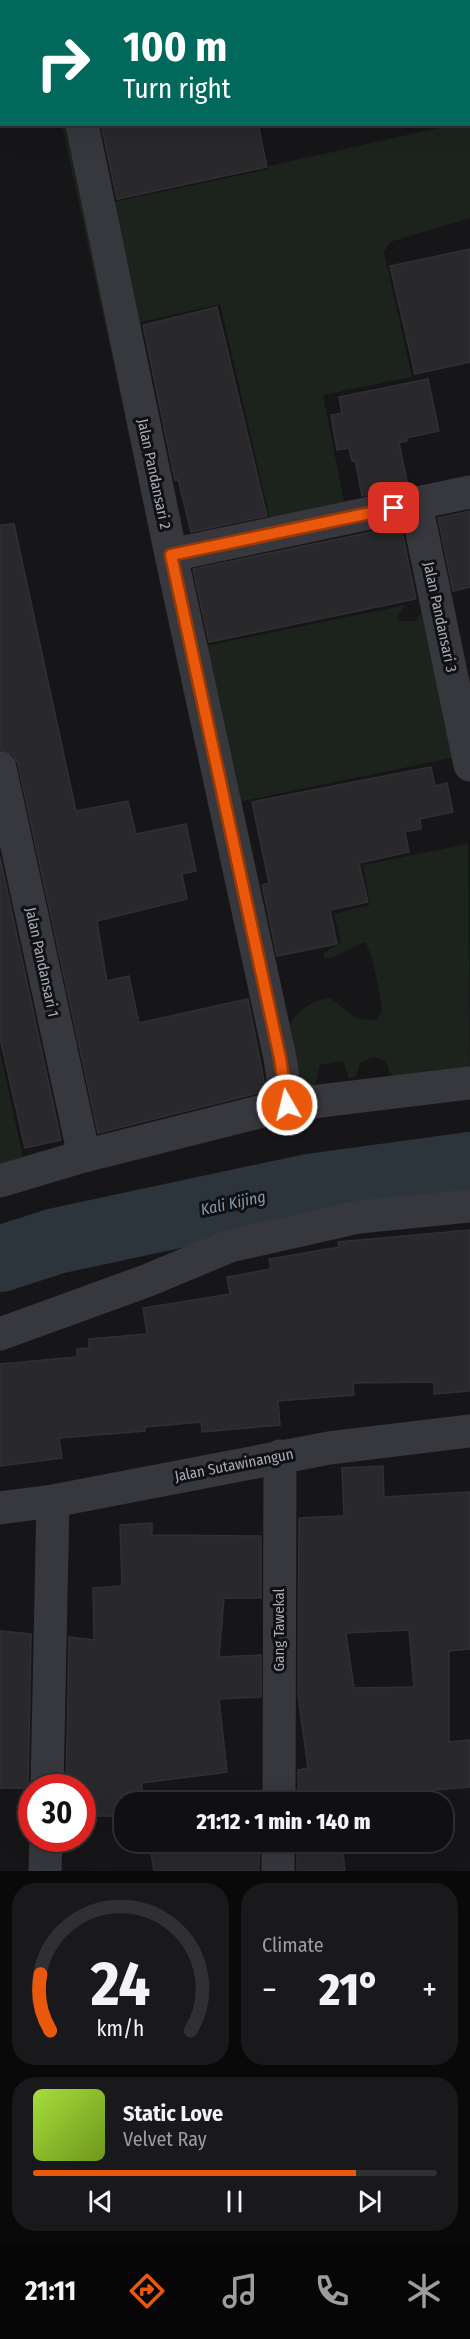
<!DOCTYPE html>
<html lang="en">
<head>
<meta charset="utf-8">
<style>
	:root { --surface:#101012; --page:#19191b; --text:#f1f3f6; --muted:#9c9d9f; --line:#303032; --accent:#ea580c }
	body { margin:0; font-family:"Fira Sans Condensed",sans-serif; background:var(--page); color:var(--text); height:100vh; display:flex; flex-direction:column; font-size:22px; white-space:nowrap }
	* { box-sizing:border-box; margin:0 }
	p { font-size:20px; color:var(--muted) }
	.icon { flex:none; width:33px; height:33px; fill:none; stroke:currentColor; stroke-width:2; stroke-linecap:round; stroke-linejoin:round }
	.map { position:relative; height:1871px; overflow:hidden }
	.sheet { display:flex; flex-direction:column; gap:12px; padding:12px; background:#09090a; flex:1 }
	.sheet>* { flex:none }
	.hud { position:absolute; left:0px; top:0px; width:471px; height:126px; box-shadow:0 6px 24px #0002,0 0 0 2px var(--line); background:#00695c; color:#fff; overflow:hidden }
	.speed { position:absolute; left:18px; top:1774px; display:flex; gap:12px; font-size:30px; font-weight:700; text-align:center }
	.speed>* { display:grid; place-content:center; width:78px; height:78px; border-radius:50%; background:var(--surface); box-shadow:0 6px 24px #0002,0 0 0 2px var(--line); line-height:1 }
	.speed .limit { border:9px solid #d22; background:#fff; color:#111 }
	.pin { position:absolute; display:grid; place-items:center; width:51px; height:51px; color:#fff; margin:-26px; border-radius:12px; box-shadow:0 3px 9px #0006 }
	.me { position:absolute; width:66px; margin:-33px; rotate:352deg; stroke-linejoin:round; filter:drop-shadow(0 0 4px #0008) }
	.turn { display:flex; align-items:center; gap:21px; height:126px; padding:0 24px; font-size:27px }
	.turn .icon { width:78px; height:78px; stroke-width:2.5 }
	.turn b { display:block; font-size:42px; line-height:51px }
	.big { font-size:45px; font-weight:800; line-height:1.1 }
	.sheet .tile { flex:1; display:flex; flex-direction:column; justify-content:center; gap:9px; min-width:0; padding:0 21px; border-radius:24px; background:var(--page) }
	.sheet .dial { align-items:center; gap:0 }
	.dial svg { height:156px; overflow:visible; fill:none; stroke:var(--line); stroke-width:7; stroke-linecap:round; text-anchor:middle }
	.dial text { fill:var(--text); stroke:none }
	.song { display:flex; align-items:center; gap:18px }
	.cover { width:72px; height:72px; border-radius:9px; background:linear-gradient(135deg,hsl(80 70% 55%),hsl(80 70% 35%)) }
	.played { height:6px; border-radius:3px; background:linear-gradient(90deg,var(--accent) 80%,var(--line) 80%) }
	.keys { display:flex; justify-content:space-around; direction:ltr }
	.heat { display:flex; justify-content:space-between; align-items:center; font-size:33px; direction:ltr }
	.sheet .tiles { flex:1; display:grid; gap:12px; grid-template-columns:1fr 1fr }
	.tile:last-child { grid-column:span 2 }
	.trip { position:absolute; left:114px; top:1792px; width:339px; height:60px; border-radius:24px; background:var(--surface); box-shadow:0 6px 24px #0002,0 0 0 2px var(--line); font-weight:800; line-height:60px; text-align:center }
	.menu { display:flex; height:96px; justify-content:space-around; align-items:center; background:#060607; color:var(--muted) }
	.menu .icon { width:42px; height:42px }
	.menu .on { color:var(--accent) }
	.menu b { font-size:27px; color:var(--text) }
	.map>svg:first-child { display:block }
	.green { fill:#1c231d }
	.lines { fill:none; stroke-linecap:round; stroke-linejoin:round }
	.river { stroke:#2c353c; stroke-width:66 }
	.building { fill:#29292c; stroke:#303034; stroke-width:1.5; fill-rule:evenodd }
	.street { stroke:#37383d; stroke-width:33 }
	.route-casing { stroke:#983908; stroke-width:15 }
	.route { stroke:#ea580c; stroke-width:10 }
	.labels { text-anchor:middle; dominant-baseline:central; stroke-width:6; stroke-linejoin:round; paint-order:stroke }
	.street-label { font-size:15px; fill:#a8adb8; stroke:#111113 }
	.water-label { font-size:16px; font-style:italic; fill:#7f9bb3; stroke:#111113 }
</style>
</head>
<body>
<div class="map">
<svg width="470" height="1871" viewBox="0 0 470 1871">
	<rect width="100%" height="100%" fill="#161618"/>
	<!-- green -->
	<path class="green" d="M63,0H235V1L63,2Z
		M470,120V218L390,242L384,252L412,377L323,395L345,507L274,525L269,515L220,304L128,325L104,204L269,169V166L451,125L470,124Z
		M62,125H73L194,736Z
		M406,605L396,618L399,621H414L422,613L456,757L233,803L200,647Z
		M468,844L470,1074L407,1083L390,1073L386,1061L373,1057L360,1063L356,1076L349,1079L343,1061L320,1065L314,1089L301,1093L288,1026C300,1009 310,1001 330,998L358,1019L377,1020L382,1010C379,991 374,957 365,942C350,947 339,958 323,959L324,953L341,943L334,914L370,905L363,865Z
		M0,1051L23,1158L0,1164Z"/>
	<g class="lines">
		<!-- river -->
		<path class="river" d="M0,1259L56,1241L309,1187L470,1165"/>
	</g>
	<!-- building -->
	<path class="building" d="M101,124H258L267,167L117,199Z
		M470,249V362L415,374L390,266Z
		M217,307L267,516L191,532L178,479L175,480L173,471L143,325Z
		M428,379L439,431L406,438L407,441L399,443L408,486L362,496L355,460L352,461L349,448L337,450L331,415L342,413L339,397Z
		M470,511V587L453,591L438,518Z
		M14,524L76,811L128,801L136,834L186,824L196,871L182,874L187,899L97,921L107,981L129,976L139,1023L248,999L266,1091L98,1133L18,764L13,755L0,750V525Z
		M401,526L416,599L209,642L193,569Z
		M431,767L435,786L447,783L453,812L420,819L421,829L405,832L409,852L359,863L368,902L330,910L337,944L277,956L262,885L269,883L252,802Z
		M0,857L61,1140L25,1148L0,1038Z
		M470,1230V1391L434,1394V1382L353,1383L354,1395L278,1401L280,1425L202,1432L201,1422L145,1427V1431L59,1438L62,1458L0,1466V1364L77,1357V1349L89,1348V1339L147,1334L143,1308L230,1294L227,1277L271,1269L269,1259L339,1247L338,1242Z
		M383,1466L384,1497L470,1492V1649L449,1651V1742L470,1740V1787L434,1790L435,1803H403L402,1793L363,1803H298V1770L308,1768L298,1695L299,1518L344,1516L342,1468ZM409,1630L414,1687L354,1688L346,1633Z
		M152,1523V1535L261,1536V1598H224L219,1657L261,1655V1697L219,1699L227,1772L142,1783V1803H124V1816H82V1788H66L69,1637L94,1640L93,1588L122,1586L120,1525Z
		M0,1631L31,1634L28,1788H0Z
		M149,1842H259V1871H154Z
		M297,1842H351V1852L343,1853L345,1871H297Z"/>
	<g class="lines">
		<!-- street -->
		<path class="street" d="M55,0L56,2
			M82,124L171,555L280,1058L287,1105
			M416,504L470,765
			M171,555L470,492
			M0,768L84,1156
			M0,1181L84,1156L287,1105L470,1083
			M0,1334L146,1281L230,1246L359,1217L470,1206
			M0,1508L53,1501L329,1448L470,1431
			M47,1788L53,1501
			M279,1803L280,1456
			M45,1871L46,1839
			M278,1871V1842"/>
	</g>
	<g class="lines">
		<defs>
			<path id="route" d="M287,1105L280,1058L171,555L394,508"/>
		</defs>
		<!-- route casing -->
		<use href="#route" class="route-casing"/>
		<!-- route -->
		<use href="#route" class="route"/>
	</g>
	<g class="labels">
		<!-- street labels -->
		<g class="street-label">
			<text transform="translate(154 474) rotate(78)">Jalan Pandansari 2</text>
			<text transform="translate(440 617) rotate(78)">Jalan Pandansari 3</text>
			<text transform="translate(42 962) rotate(78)">Jalan Pandansari 1</text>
			<text transform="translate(234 1465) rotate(-11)">Jalan Sutawinangun</text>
			<text transform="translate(279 1630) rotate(-90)">Gang Tawekal</text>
		</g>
		<!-- water labels -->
		<g class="water-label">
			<text transform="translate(233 1203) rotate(-12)">Kali Kijing</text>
		</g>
	</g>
</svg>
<div class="speed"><div class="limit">30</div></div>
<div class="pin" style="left:394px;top:508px;background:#d93025"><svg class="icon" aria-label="arrive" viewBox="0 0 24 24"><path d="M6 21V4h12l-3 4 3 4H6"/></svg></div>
<svg class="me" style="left:287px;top:1105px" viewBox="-20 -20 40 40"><circle r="17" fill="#ea580c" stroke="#fff" stroke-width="3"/><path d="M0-11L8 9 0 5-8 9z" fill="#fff"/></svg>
<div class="trip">21:12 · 1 min · 140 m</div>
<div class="hud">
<div class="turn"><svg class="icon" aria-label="right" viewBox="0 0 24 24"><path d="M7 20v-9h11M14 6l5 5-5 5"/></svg><div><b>100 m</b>Turn right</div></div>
</div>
</div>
<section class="sheet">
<div class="tiles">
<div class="tile dial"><svg viewBox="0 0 100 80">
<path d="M14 69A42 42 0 1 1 86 69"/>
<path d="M14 69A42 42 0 0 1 9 40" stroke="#ea580c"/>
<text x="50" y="56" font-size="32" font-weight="700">24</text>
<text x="50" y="72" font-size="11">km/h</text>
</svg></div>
<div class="tile"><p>Climate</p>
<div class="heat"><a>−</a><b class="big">21°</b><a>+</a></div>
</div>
<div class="tile">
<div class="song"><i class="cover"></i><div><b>Static Love</b><p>Velvet Ray</p></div></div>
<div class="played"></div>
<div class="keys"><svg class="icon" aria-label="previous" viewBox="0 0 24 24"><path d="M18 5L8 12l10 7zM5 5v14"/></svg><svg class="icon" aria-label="pause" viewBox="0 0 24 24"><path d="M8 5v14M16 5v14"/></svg><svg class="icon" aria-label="next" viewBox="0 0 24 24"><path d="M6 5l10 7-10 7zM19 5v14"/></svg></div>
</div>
</div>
</section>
<nav class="menu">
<b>21:11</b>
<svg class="icon on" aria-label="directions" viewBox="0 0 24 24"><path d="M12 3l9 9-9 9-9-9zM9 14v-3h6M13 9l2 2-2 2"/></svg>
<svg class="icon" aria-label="music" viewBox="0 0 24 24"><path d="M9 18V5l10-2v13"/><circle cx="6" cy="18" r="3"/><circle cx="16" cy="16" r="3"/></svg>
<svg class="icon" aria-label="phone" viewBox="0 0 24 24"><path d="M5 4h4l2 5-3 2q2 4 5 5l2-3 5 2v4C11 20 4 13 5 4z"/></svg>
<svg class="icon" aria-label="climate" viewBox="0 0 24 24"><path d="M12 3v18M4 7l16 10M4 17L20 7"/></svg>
</nav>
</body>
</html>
